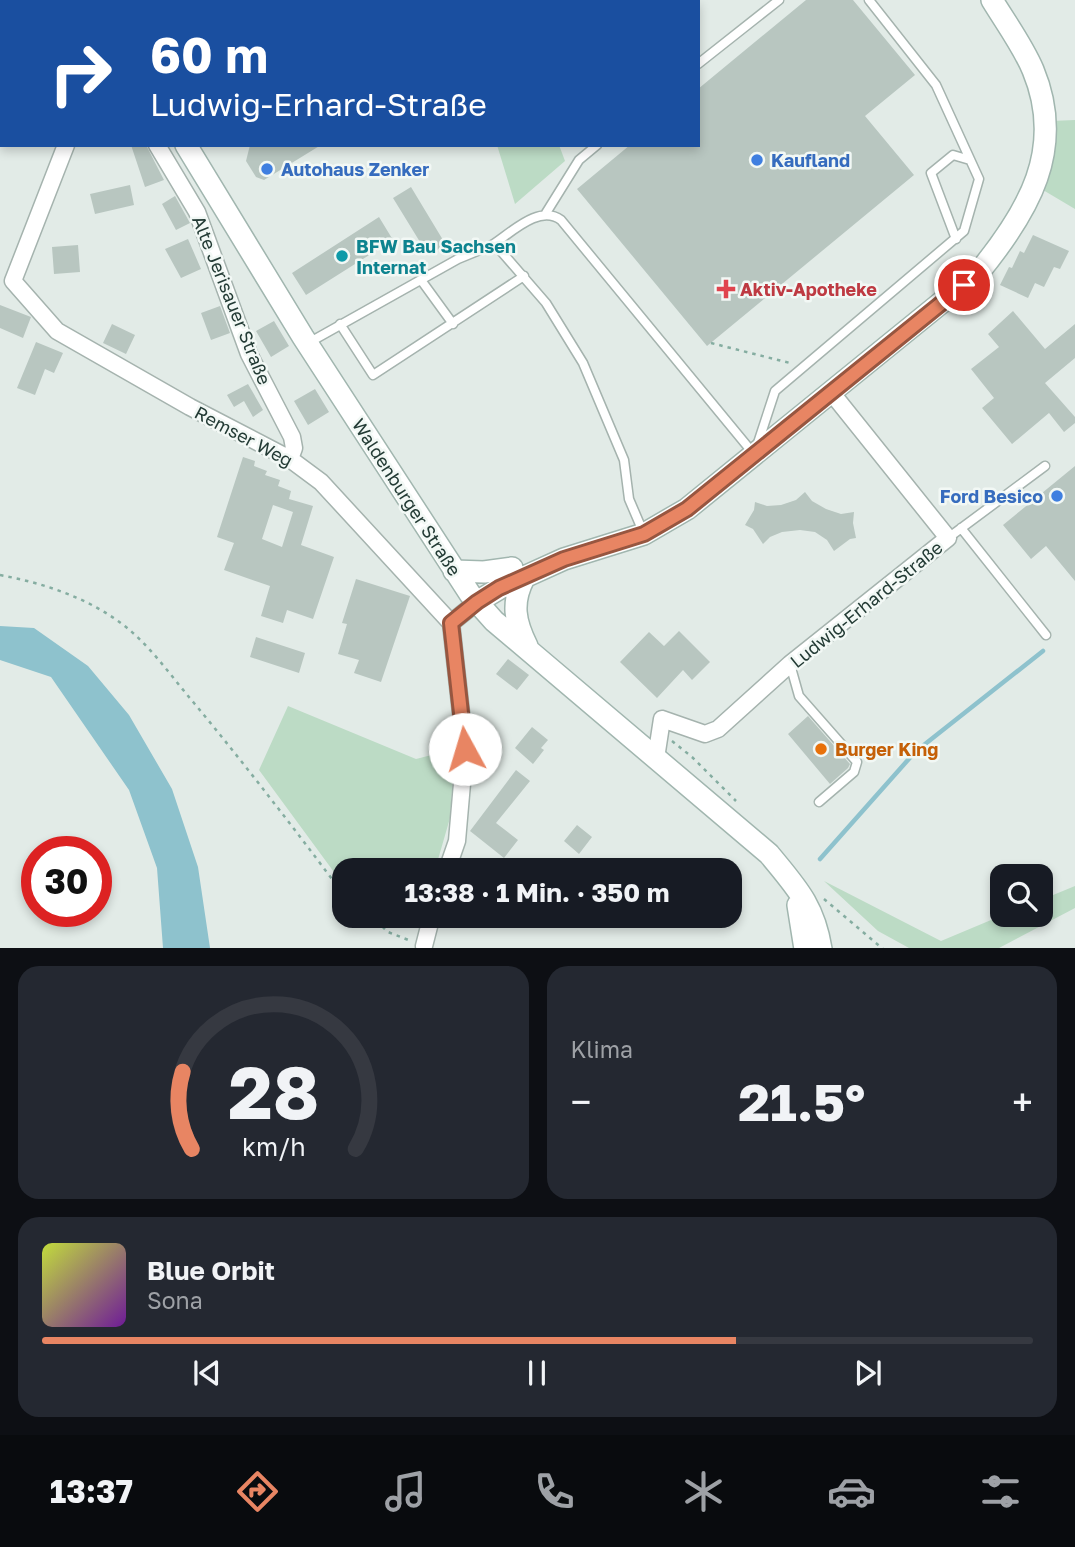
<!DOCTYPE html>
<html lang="de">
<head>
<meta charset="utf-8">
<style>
	:root { --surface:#171b24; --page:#242831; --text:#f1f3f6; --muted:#9ea1a6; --line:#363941; --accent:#e88563 }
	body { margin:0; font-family:"Golos Text",sans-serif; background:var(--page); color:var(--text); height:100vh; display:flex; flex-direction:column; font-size:26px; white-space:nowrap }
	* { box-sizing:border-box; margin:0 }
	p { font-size:23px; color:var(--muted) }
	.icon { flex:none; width:38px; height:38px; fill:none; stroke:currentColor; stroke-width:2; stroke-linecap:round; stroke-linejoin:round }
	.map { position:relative; height:948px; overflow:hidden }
	.details { display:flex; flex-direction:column; gap:18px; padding:18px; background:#0d0f14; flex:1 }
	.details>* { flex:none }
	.banner { position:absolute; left:0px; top:0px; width:700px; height:147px; box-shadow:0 4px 10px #0003; background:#1a4fa0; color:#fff; overflow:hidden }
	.controls { position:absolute; left:990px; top:864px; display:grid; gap:14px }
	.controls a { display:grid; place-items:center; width:63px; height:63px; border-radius:14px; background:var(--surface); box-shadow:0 4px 10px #0003; font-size:35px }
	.speed { position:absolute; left:21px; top:836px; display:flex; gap:14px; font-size:35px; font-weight:700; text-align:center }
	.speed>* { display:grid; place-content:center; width:91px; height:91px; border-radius:50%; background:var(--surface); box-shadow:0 4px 10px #0003; line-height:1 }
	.speed .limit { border:10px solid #d22; background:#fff; color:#111 }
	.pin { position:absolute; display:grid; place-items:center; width:60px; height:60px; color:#fff; margin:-30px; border:4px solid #fff; border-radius:50%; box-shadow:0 2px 7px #0007 }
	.me { position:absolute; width:77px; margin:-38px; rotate:354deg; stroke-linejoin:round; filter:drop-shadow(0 0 5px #0008) }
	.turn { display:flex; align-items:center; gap:24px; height:147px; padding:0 35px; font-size:32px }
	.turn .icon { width:91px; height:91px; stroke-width:2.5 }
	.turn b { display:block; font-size:49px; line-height:60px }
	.big { font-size:52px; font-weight:700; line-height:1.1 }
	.details .widget { flex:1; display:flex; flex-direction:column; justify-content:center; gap:10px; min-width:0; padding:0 24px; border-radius:21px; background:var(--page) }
	.details .dial { align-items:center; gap:0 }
	.dial svg { height:182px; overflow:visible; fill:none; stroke:var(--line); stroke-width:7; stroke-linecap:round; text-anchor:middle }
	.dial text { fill:var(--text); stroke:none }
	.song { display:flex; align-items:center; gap:21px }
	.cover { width:84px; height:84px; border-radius:10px; background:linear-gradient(135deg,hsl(70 70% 55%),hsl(280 70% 35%)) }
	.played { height:7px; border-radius:4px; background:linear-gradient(90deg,var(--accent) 70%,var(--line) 70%) }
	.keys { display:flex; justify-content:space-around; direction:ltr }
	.heat { display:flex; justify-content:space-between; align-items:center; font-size:38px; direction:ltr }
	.details .tiles { flex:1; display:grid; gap:18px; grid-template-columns:1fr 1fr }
	.widget:last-child { grid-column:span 2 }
	.trip { position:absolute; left:332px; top:858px; width:410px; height:70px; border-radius:21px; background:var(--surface); box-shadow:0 4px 10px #0003; font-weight:700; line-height:70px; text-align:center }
	.tabs { display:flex; height:112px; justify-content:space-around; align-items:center; background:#090b0e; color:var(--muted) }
	.tabs .icon { width:49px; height:49px }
	.tabs .on { color:var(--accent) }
	.tabs b { font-size:32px; color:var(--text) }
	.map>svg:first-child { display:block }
	.green { fill:#bcdbc5 }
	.water { fill:#8ec2cd }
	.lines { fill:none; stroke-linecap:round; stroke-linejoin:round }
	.stream { stroke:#8ec2cd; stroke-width:4.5 }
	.building { fill:#b8c6c0; fill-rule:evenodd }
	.lane-casing { stroke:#a5b3ae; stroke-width:11 }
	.street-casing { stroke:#a5b3ae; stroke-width:19 }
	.secondary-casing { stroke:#a1b6af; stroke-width:24 }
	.path { stroke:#85ada1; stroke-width:2.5; stroke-dasharray:3.5 5; stroke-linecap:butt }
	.lane { stroke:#fff; stroke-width:8 }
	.street { stroke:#fff; stroke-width:16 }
	.secondary { stroke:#fff; stroke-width:21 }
	.route-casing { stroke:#975640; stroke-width:18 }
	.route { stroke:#e88563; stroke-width:12 }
	.shop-dot { fill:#3f7fe0; stroke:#f2f8f5; stroke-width:2.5 }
	.culture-dot { fill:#0f9aa8; stroke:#f2f8f5; stroke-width:2.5 }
	.health-dot { fill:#e0444e; stroke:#f2f8f5; stroke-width:2.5 }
	.food-dot { fill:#e8710a; stroke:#f2f8f5; stroke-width:2.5 }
	.labels { text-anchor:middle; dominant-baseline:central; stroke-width:5; stroke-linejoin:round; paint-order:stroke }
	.shop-label { font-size:18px; font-weight:bold; fill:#366cbe; stroke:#f2f8f5; text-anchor:start }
	.culture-label { font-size:18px; font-weight:bold; fill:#0d838f; stroke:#f2f8f5; text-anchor:start }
	.health-label { font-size:18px; font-weight:bold; fill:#be3a42; stroke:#f2f8f5; text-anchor:start }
	.street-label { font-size:18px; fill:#233b35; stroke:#f2f8f5 }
	.food-label { font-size:18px; font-weight:bold; fill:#c56008; stroke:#f2f8f5; text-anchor:start }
</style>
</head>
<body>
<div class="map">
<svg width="1075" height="949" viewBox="0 0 1075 949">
	<rect width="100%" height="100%" fill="#e2ebe7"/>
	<!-- green -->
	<path class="green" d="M1075,120V209L1043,190L1051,121Z
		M497,145H559L565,161L515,204Z
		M288,706L416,759L455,749L450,818L435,870H345V885L342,883L259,770Z
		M824,881L941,941L1003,915H1041V900L1075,886V908L999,948H909L878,931Z"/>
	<!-- water -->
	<path class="water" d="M0,626L34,628L88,666L129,715L172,789L198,867L210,948H163L157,868L129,790L51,677L0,660Z"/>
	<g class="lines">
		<!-- stream -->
		<path class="stream" d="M820,859L915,752L1043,651"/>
	</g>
	<!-- building -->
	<path class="building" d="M806,0H853L915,75L865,116L914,175L707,346L577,189L630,145H698V89Z
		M131,145H146L164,180L145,187Z
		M250,145H321L264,180L256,177L246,161Z
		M130,185L134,205L95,214L90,194Z
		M411,187L446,245L428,255L393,198Z
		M175,196L190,223L176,230L162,204Z
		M379,217L393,240L306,295L292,273Z
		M1033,235L1069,251L1060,269L1054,267L1044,287L1035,283L1028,298L1000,285L1009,267L1012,268L1020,251L1024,253Z
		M188,239L201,269L181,278L165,249Z
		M78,245L80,272L54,274L52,247Z
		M0,305L31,317L23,338L0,328Z
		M220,306L230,333L211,340L201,313Z
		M1013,311L1045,349L1075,324V358L1045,383L1075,417V423L1064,432L1049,413L1012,444L982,408L994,398L971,369L999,347L988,334Z
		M274,321L289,346L271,357L256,331Z
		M112,324L135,335L126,354L103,343Z
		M36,342L63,353L54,373L45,369L35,395L17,388Z
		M248,384L263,410L253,417L244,401L234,407L227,395Z
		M315,389L329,412L308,425L294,401Z
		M243,457L255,461L254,466L267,471L265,475L280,480L278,486L291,491L289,499L313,506L301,545L334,557L313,619L287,610L283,623L261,616L270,586L224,570L234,543L217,537ZM273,505L293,512L282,547L262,539Z
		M1075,466V581L1046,546L1031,559L1003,525Z
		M805,492L812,501L826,509L841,514L854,512L853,523L856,538L850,539L834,551L827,540L815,532L800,530L782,532L770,537L763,544L753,529L745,525L754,510L755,502L767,506L781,505L796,500Z
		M356,579L410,596L381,682L354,673L359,660L338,654L347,624L342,623Z
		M679,631L710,662L692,680L683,670L657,698L620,662L649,632L664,646Z
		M256,637L305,653L299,673L250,657Z
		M508,659L529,675L517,690L496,674Z
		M808,716L850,764L848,768L830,784L788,734Z
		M532,727L548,740L541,748L544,750L533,764L515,748Z
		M516,770L530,781L496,823L518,840L504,858L470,831Z
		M577,825L592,837L579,854L564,841Z"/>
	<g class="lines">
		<defs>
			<path id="lane" d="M33,0L37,2
				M698,64L779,0
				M546,213L579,160L597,145
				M956,239L931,173L953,155L970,160
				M492,245C511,233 539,204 561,220L753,453
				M421,280L453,324
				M340,324L373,375L524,276
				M310,342L458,259L492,245L500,250L546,303L583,363L624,460L629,499L644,534
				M757,446L775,391L964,231L979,179L936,85L869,0
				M961,528L1046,635
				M948,538L1045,466
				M790,664L799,696L857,762L854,772L819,802"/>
			<path id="street" d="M82,0V2
				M157,145L197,212L249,354L292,437L294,448L290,459
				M13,281L57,331L190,407L290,459L321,482L451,623L465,749L457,841L447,870
				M13,281L66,145
				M451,623L477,602
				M656,758L662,719L705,734L718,729L790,664L948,538L831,392
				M424,946L432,915"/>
			<path id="secondary" d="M98,0L99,2
				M186,145L303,337L470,594L494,621L769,854C796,887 814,905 821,949
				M454,571L484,572L512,568
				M524,578C511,603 515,622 527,646
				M477,602L500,588L564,559L644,534L687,509L979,272C1028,212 1066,149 1033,70C1023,46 1006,23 992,0
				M798,905L805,949"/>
		</defs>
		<!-- lane casing -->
		<use href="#lane" class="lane-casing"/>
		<!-- street casing -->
		<use href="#street" class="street-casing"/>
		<!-- secondary casing -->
		<use href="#secondary" class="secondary-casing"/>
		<!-- path -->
		<path class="path" d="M711,343L790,363
			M0,575C42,583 83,596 118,621C148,642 170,675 194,703C243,762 289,822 335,883L345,892
			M672,741L692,757L736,801
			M824,899L883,949
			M370,915L388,932L411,941"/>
		<!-- lane -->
		<use href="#lane" class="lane"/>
		<!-- street -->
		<use href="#street" class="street"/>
		<!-- secondary -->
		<use href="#secondary" class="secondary"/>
	</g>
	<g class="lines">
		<defs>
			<path id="route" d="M465,749L451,623L477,602L499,588L564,559L644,534L687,509L964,285"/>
		</defs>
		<!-- route casing -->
		<use href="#route" class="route-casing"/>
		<!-- route -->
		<use href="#route" class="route"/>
	</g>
	<!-- markers -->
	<g class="shop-dot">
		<circle cx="757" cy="160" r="7"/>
		<circle cx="267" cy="169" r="7"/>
		<circle cx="1057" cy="496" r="7"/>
	</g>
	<circle class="culture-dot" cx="342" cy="256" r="7"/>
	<path class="health-dot" d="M722.5 278.5h7v7h7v7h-7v7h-7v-7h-7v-7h7z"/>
	<circle class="food-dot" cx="821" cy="749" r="7"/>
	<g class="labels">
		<!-- shop labels -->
		<g class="shop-label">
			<text x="771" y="160">Kaufland</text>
			<text x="281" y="169">Autohaus Zenker</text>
			<text x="1043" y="496" text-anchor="end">Ford Besico</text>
		</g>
		<!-- culture labels -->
		<g class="culture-label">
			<text x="356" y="246">BFW Bau Sachsen<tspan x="356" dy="21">Internat</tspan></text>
		</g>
		<!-- health labels -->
		<g class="health-label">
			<text x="740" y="289">Aktiv-Apotheke</text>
		</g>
		<!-- street labels -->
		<g class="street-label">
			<text transform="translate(232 300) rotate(68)">Alte Jerisauer Straße</text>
			<text transform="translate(244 436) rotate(28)">Remser Weg</text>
			<text transform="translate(407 497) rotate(57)">Waldenburger Straße</text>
			<text transform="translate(866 604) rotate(-39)">Ludwig-Erhard-Straße</text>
		</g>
		<!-- food labels -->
		<g class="food-label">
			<text x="835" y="749">Burger King</text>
		</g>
	</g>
</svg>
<div class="controls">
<a><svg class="icon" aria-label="search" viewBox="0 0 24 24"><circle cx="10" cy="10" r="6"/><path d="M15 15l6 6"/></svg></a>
</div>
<div class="speed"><div class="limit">30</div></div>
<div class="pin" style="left:964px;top:285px;background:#d93025"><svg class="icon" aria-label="arrive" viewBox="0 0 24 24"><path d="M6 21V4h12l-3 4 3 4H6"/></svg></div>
<svg class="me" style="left:465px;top:749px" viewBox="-20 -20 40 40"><circle r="19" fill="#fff"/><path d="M0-13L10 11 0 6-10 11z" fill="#e88563"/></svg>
<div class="trip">13:38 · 1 Min. · 350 m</div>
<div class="banner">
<div class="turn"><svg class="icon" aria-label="right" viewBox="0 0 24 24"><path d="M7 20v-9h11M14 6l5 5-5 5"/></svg><div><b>60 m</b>Ludwig-Erhard-Straße</div></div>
</div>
</div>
<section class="details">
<div class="tiles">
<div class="widget dial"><svg viewBox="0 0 100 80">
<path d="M14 69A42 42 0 1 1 86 69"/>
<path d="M14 69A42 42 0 0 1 10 35" stroke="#e88563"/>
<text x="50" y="56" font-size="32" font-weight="700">28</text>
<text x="50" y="72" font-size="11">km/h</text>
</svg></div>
<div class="widget"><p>Klima</p>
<div class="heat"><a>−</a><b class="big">21.5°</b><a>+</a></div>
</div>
<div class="widget">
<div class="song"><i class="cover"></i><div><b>Blue Orbit</b><p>Sona</p></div></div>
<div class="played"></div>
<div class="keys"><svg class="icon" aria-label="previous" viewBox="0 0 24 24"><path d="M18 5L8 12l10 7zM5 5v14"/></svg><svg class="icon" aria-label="pause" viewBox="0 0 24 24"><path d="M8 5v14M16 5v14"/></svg><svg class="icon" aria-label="next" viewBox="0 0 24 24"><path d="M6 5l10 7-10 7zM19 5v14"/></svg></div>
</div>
</div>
</section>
<nav class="tabs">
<b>13:37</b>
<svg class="icon on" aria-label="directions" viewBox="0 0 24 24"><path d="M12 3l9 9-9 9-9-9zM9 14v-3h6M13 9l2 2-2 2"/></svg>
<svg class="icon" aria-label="music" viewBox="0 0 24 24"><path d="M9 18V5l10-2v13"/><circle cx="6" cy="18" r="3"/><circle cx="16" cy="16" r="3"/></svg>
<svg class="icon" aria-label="phone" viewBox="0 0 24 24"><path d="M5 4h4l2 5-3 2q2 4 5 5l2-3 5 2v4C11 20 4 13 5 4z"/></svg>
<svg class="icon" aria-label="climate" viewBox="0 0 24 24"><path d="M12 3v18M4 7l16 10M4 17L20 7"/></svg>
<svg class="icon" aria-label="car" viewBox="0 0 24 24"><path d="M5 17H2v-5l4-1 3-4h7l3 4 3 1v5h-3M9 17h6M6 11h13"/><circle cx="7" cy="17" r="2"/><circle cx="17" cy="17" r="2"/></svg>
<svg class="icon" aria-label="filters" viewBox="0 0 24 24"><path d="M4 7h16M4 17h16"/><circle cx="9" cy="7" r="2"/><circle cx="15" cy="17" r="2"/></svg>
</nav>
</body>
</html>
